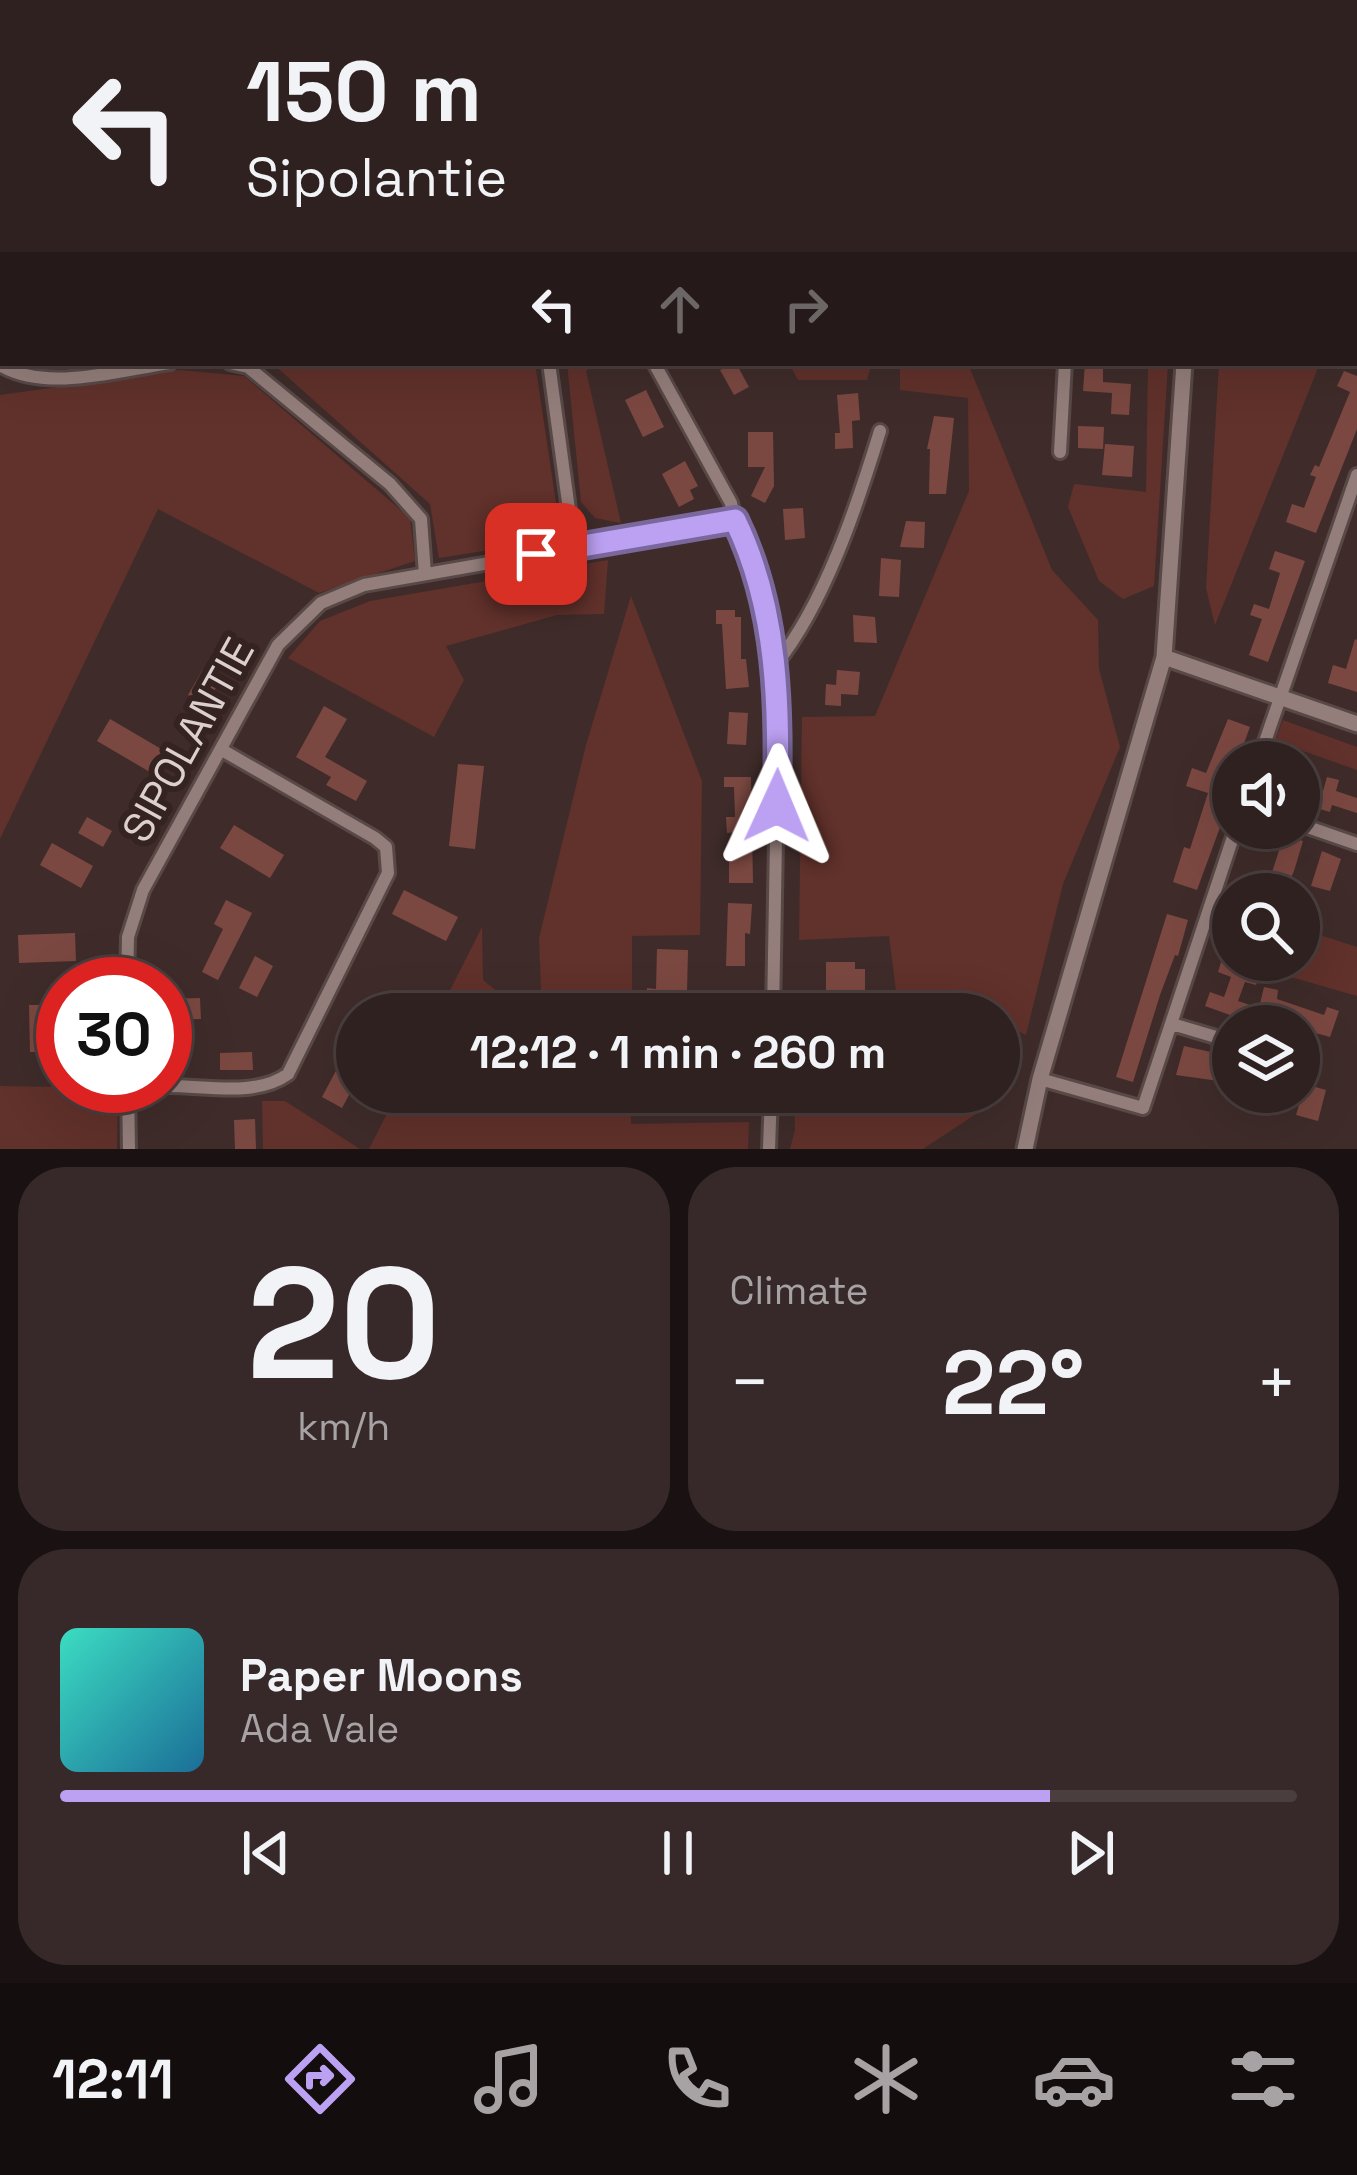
<!DOCTYPE html>
<html lang="en">
<head>
<meta charset="utf-8">
<style>
	:root { --surface:#2f2120; --page:#372929; --text:#f1f3f6; --muted:#a7a3a5; --line:#4a3e3e; --accent:#bca0f2 }
	body { margin:0; font-family:"Space Grotesk",sans-serif; background:var(--page); color:var(--text); height:100vh; display:flex; flex-direction:column; font-size:45px; white-space:nowrap }
	* { box-sizing:border-box; margin:0 }
	p { font-size:39px; color:var(--muted) }
	.icon { flex:none; width:66px; height:66px; fill:none; stroke:currentColor; stroke-width:2; stroke-linecap:round; stroke-linejoin:round }
	.map { position:relative; height:1149px; overflow:hidden }
	.details { display:flex; flex-direction:column; gap:18px; padding:18px; background:#1a1212; flex:1 }
	.details>* { flex:none }
	.guide { position:absolute; left:0px; top:0px; width:1359px; height:366px; box-shadow:0 12px 48px #0002,0 0 0 3px var(--line); background:#2f2120; color:var(--text); overflow:hidden }
	.buttons { position:absolute; left:1212px; top:741px; display:grid; gap:24px }
	.buttons a { display:grid; place-items:center; width:108px; height:108px; border-radius:50%; background:var(--surface); box-shadow:0 12px 48px #0002,0 0 0 3px var(--line); font-size:60px }
	.speed { position:absolute; left:36px; top:957px; display:flex; gap:24px; font-size:60px; font-weight:700; text-align:center }
	.speed>* { display:grid; place-content:center; width:156px; height:156px; border-radius:50%; background:var(--surface); box-shadow:0 12px 48px #0002,0 0 0 3px var(--line); line-height:1 }
	.speed .limit { border:18px solid #d22; background:#fff; color:#111 }
	.pin { position:absolute; display:grid; place-items:center; width:102px; height:102px; color:#fff; margin:-51px; border-radius:24px; box-shadow:0 6px 18px #0006 }
	.me { position:absolute; width:132px; margin:-66px; rotate:1deg; stroke-linejoin:round; filter:drop-shadow(0 0 9px #0008) }
	.turn { display:flex; align-items:center; gap:42px; height:252px; padding:0 48px; font-size:54px }
	.turn .icon { width:156px; height:156px; stroke-width:2.5 }
	.turn b { display:block; font-size:84px; line-height:102px }
	.lanes { display:flex; align-items:center; height:114px; padding:0 48px; background:#0003; justify-content:center; gap:60px; direction:ltr }
	.lanes .off { opacity:.35 }
	.big { font-size:90px; font-weight:600; line-height:1.1 }
	.details .tile { flex:1; display:flex; flex-direction:column; justify-content:center; gap:18px; min-width:0; padding:0 42px; border-radius:48px; background:var(--page) }
	.details .dial { align-items:center; gap:0 }
	.dial b { font-size:156px; line-height:1 }
	.song { display:flex; align-items:center; gap:36px }
	.cover { width:144px; height:144px; border-radius:18px; background:linear-gradient(135deg,hsl(170 70% 55%),hsl(200 70% 35%)) }
	.played { height:12px; border-radius:6px; background:linear-gradient(90deg,var(--accent) 80%,var(--line) 80%) }
	.keys { display:flex; justify-content:space-around; direction:ltr }
	.heat { display:flex; justify-content:space-between; align-items:center; font-size:66px; direction:ltr }
	.details .tiles { flex:1; display:grid; gap:18px; grid-template-columns:1fr 1fr }
	.tile:last-child { grid-column:span 2 }
	.trip { position:absolute; left:336px; top:993px; width:684px; height:120px; border-radius:60px; background:var(--surface); box-shadow:0 12px 48px #0002,0 0 0 3px var(--line); font-weight:600; line-height:120px; text-align:center }
	.tabs { display:flex; height:192px; justify-content:space-around; align-items:center; background:#130d0d; color:var(--muted) }
	.tabs .icon { width:84px; height:84px }
	.tabs .active { color:var(--accent) }
	.tabs b { font-size:54px; color:var(--text) }
	.map>svg:first-child { display:block }
	.green { fill:#61312b }
	.building { fill:#7b4841 }
	.lines { fill:none; stroke-linecap:round; stroke-linejoin:round }
	.minor-casing { stroke:#584947; stroke-width:18 }
	.tertiary-casing { stroke:#584947; stroke-width:21 }
	.secondary-casing { stroke:#584947; stroke-width:22 }
	.minor { stroke:#947e7b; stroke-width:12 }
	.tertiary { stroke:#947e7b; stroke-width:15 }
	.secondary { stroke:#9e7772; stroke-width:16 }
	.route-casing { stroke:#7a689d; stroke-width:30 }
	.route { stroke:#bca0f2; stroke-width:21 }
	.labels { text-anchor:middle; dominant-baseline:central; stroke-width:12; stroke-linejoin:round; paint-order:stroke }
	.street-label { font-size:42px; fill:#dcd0ce; stroke:#342320 }
</style>
</head>
<body>
<div class="map">
<svg width="1357" height="1149" viewBox="0 0 1357 1149">
	<rect width="100%" height="100%" fill="#3f2c2a"/>
	<!-- green -->
	<path class="green" d="M272,363H535L558,516L539,542L439,558L430,504Z
		M567,363H597L586,371L621,523L595,518L581,502Z
		M789,363H872L867,380H798Z
		M900,363L969,366L1052,570L1098,620L1099,669L1120,747L1063,884L1026,1035L999,1022V1014H899L889,936L799,940L802,717L875,716L969,491L968,398L900,390Z
		M1148,363H1168L1154,586L1123,599L1099,581L1068,507L1074,484L1146,492Z
		M1219,363H1320L1215,625L1206,588Z
		M180,370L244,376L410,518L415,561L319,593L158,509L0,839V395Z
		M608,560L604,614L557,615L446,646L464,680L434,737L288,658L320,621L370,601Z
		M631,596L702,781L700,935L632,936V1014H542L539,938L586,745Z
		M1283,720L1357,747V770L1275,741Z
		M482,927L483,980L514,1005L518,1014H438Z
		M1311,932L1357,947V996L1291,977Z
		M0,1086L118,1088L117,1149H0Z
		M398,1092H631V1124L749,1122L748,1149H369Z
		M794,1092H984L988,1106L923,1149H790L795,1130Z
		M262,1101H285L360,1149H263Z"/>
	<!-- building -->
	<path class="building" d="M736,363L749,387L734,395L720,370Z
		M1085,363H1103V382L1131,384L1129,415L1111,414L1112,393L1083,391Z
		M1344,371L1357,376V429L1316,533L1286,522L1292,504L1304,508L1316,477L1310,475L1315,465L1319,467L1350,392L1337,386Z
		M646,390L664,427L643,437L625,400Z
		M858,393L860,420L852,421L853,448L835,449V433H840L837,395Z
		M934,416L954,418L946,494H929L930,449H927Z
		M1078,426L1104,427L1103,449L1078,448Z
		M748,432H773L774,486L765,503L751,496L765,467H748Z
		M1105,444L1134,446L1132,477L1102,475Z
		M685,461L698,486L690,490L694,499L679,507L662,474Z
		M803,508L805,538L785,540L783,509Z
		M906,521L925,522L924,548L900,547Z
		M1275,551L1305,561L1268,662L1249,655L1262,619L1250,615L1254,604L1269,609L1280,573L1269,569Z
		M881,558L901,560L899,597L879,596Z
		M716,610H735V617H741V659H746L749,687L726,689L722,624H716Z
		M853,615L875,617L877,643L854,642Z
		M1355,639L1357,640V692L1328,683L1333,665L1346,669Z
		M203,669L221,679L206,705L188,695Z
		M837,670L860,672L858,695L841,694V706L825,705L826,684L836,685Z
		M324,706L347,719L325,757L367,781L356,801L326,785L331,777L296,757Z
		M729,712L748,713L746,745L727,744Z
		M110,719L168,753L155,775L97,741Z
		M1228,719L1250,727L1237,762H1231L1217,808L1226,811L1197,890L1173,882L1184,847L1190,849L1208,793L1186,786L1192,768L1206,773Z
		M458,764L484,766L475,849L449,846Z
		M724,777H751L753,883H729V854H737V832L727,833L726,817H735L734,787H724Z
		M1327,777L1339,780L1336,791L1357,798V813L1332,805L1330,812L1299,803V783L1323,791Z
		M87,817L112,831L103,847L78,833Z
		M234,825L284,855L270,878L220,848Z
		M1284,835L1303,841L1294,871L1284,894H1265Z
		M52,843L93,866L81,888L40,865Z
		M1322,851L1341,859L1330,891L1311,886Z
		M404,890L458,917L446,941L392,914Z
		M226,900L252,913L218,980L202,972L223,929L214,924Z
		M728,903L752,904L750,934L745,933V966H726Z
		M1167,914L1188,920L1178,956L1175,955L1160,995L1133,1082L1116,1077Z
		M75,933L76,961L19,963L18,935Z
		M657,949L688,950L687,992H665V1000H647V988L656,989Z
		M255,956L273,966L257,997L239,988Z
		M1222,959L1241,966L1243,960H1265L1256,985L1245,982L1238,1001L1259,1008L1264,987L1278,990L1277,999L1324,1015L1327,1007L1339,1011L1330,1037L1243,1013L1241,1019L1205,1006L1210,992L1224,997L1231,977L1218,972Z
		M826,962H855V969H865V1014H826Z
		M200,998L201,1019L165,1020V999Z
		M29,1005H63V1052H30Z
		M357,1031V1080L342,1108L322,1097Z
		M1184,1046L1233,1057V1083L1176,1075Z
		M252,1052L253,1070H220V1053Z
		M1305,1084L1326,1090L1318,1121L1296,1115L1299,1105L1262,1095L1263,1092H1302Z
		M724,1092H746V1116L723,1115Z
		M255,1119L256,1149H235L234,1120Z"/>
	<g class="lines">
		<defs>
			<path id="minor" d="M449,0V3
				M880,0L881,3
				M1055,0L1057,3
				M580,3V0
				M1356,61L1357,59
				M230,363L248,367L390,484L421,519L425,574
				M549,363L574,546
				M654,363L731,503L735,520L761,582L776,664L778,723L773,1014
				M0,365C46,393 120,370 170,363
				M1060,452L1065,363
				M776,664C825,603 857,506 880,431
				M1258,762L1357,475
				M1299,824L1357,844
				M127,984L128,937L143,890L278,645L321,603L364,585L735,520
				M640,1014H773
				M1172,1024L1233,1042
				M1299,1061L1303,1063
				M1040,1079L1143,1108L1236,828
				M128,1086L129,1149
				M165,1086C203,1085 255,1098 288,1074L388,873L386,847L375,838L222,750
				M128,1088L162,1086
				M769,1149L771,1092"/>
			<path id="tertiary" d="M1183,0L1184,3
				M1164,657L1357,724
				M1025,1149L1040,1079L1164,657L1184,363"/>
			<path id="secondary" d="M119,3L122,0
				M0,178L3,174"/>
		</defs>
		<!-- minor casing -->
		<use href="#minor" class="minor-casing"/>
		<!-- tertiary casing -->
		<use href="#tertiary" class="tertiary-casing"/>
		<!-- secondary casing -->
		<use href="#secondary" class="secondary-casing"/>
		<!-- minor -->
		<use href="#minor" class="minor"/>
		<!-- tertiary -->
		<use href="#tertiary" class="tertiary"/>
		<!-- secondary -->
		<use href="#secondary" class="secondary"/>
	</g>
	<g class="lines">
		<defs>
			<path id="route" d="M536,554L735,520C779,611 779,707 777,806"/>
		</defs>
		<!-- route casing -->
		<use href="#route" class="route-casing"/>
		<!-- route -->
		<use href="#route" class="route"/>
	</g>
	<g class="labels">
		<!-- street labels -->
		<g class="street-label">
			<text transform="translate(188 740) rotate(-61)">SIPOLANTIE</text>
		</g>
	</g>
</svg>
<div class="buttons">
<a><svg class="icon" aria-label="sound" viewBox="0 0 24 24"><path d="M4 9h4l5-4v14l-5-4H4zM17 9q2 3 0 6"/></svg></a>
<a><svg class="icon" aria-label="search" viewBox="0 0 24 24"><circle cx="10" cy="10" r="6"/><path d="M15 15l6 6"/></svg></a>
<a><svg class="icon" aria-label="layers" viewBox="0 0 24 24"><path d="M12 4l9 5-9 5-9-5zM3 14l9 5 9-5"/></svg></a>
</div>
<div class="speed"><div class="limit">30</div></div>
<div class="pin" style="left:536px;top:554px;background:#d93025"><svg class="icon" aria-label="arrive" viewBox="0 0 24 24"><path d="M6 21V4h12l-3 4 3 4H6"/></svg></div>
<svg class="me" style="left:777px;top:806px" viewBox="-20 -20 40 40"><path d="M0-17L14 15 0 8-14 15z" fill="#bca0f2" stroke="#fff" stroke-width="4"/></svg>
<div class="trip">12:12 · 1 min · 260 m</div>
<div class="guide">
<div class="turn"><svg class="icon" aria-label="left" viewBox="0 0 24 24"><path d="M17 20v-9H6M10 6l-5 5 5 5"/></svg><div><b>150 m</b>Sipolantie</div></div>
<div class="lanes"><svg class="icon" aria-label="left" viewBox="0 0 24 24"><path d="M17 20v-9H6M10 6l-5 5 5 5"/></svg><svg class="icon off" aria-label="ahead" viewBox="0 0 24 24"><path d="M12 20V5M6 11l6-6 6 6"/></svg><svg class="icon off" aria-label="right" viewBox="0 0 24 24"><path d="M7 20v-9h11M14 6l5 5-5 5"/></svg></div>
</div>
</div>
<section class="details">
<div class="tiles">
<div class="tile dial"><b>20</b><p>km/h</p></div>
<div class="tile"><p>Climate</p>
<div class="heat"><a>−</a><b class="big">22°</b><a>+</a></div>
</div>
<div class="tile">
<div class="song"><i class="cover"></i><div><b>Paper Moons</b><p>Ada Vale</p></div></div>
<div class="played"></div>
<div class="keys"><svg class="icon" aria-label="previous" viewBox="0 0 24 24"><path d="M18 5L8 12l10 7zM5 5v14"/></svg><svg class="icon" aria-label="pause" viewBox="0 0 24 24"><path d="M8 5v14M16 5v14"/></svg><svg class="icon" aria-label="next" viewBox="0 0 24 24"><path d="M6 5l10 7-10 7zM19 5v14"/></svg></div>
</div>
</div>
</section>
<nav class="tabs">
<b>12:11</b>
<svg class="icon active" aria-label="directions" viewBox="0 0 24 24"><path d="M12 3l9 9-9 9-9-9zM9 14v-3h6M13 9l2 2-2 2"/></svg>
<svg class="icon" aria-label="music" viewBox="0 0 24 24"><path d="M9 18V5l10-2v13"/><circle cx="6" cy="18" r="3"/><circle cx="16" cy="16" r="3"/></svg>
<svg class="icon" aria-label="phone" viewBox="0 0 24 24"><path d="M5 4h4l2 5-3 2q2 4 5 5l2-3 5 2v4C11 20 4 13 5 4z"/></svg>
<svg class="icon" aria-label="climate" viewBox="0 0 24 24"><path d="M12 3v18M4 7l16 10M4 17L20 7"/></svg>
<svg class="icon" aria-label="car" viewBox="0 0 24 24"><path d="M5 17H2v-5l4-1 3-4h7l3 4 3 1v5h-3M9 17h6M6 11h13"/><circle cx="7" cy="17" r="2"/><circle cx="17" cy="17" r="2"/></svg>
<svg class="icon" aria-label="filters" viewBox="0 0 24 24"><path d="M4 7h16M4 17h16"/><circle cx="9" cy="7" r="2"/><circle cx="15" cy="17" r="2"/></svg>
</nav>
</body>
</html>
